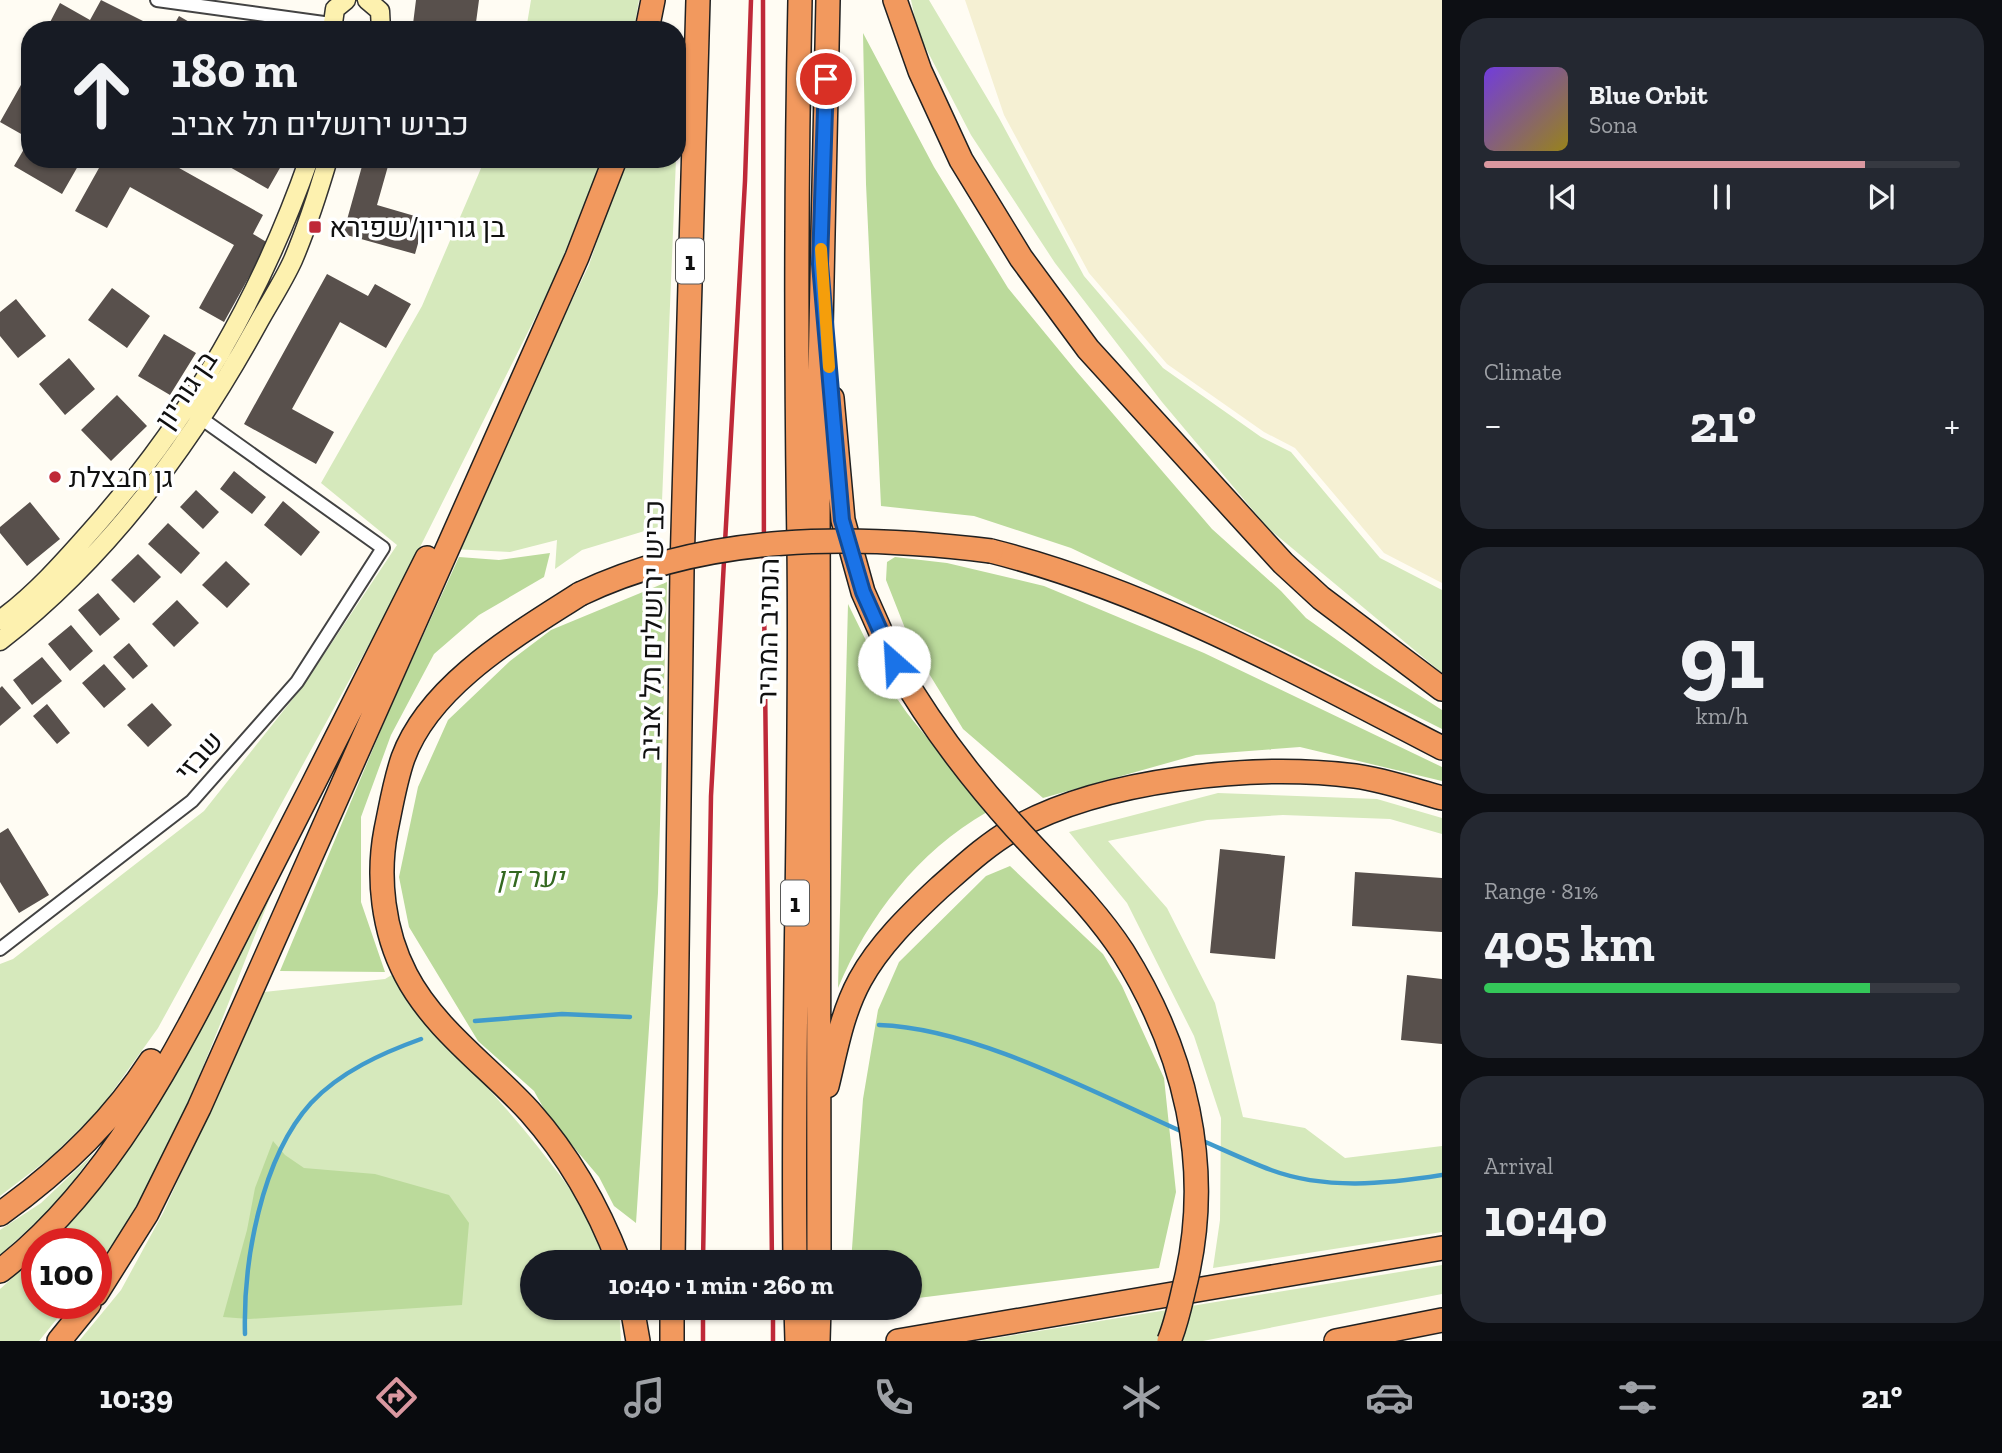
<!DOCTYPE html>
<html lang="en">
<head>
<meta charset="utf-8">
<style>
	:root { --surface:#171b24; --page:#242831; --text:#f1f3f6; --muted:#9ea1a6; --line:#363941; --accent:#da98a0 }
	body { margin:0; font-family:"Zilla Slab",Heebo,serif; background:var(--page); color:var(--text); height:100vh; display:flex; flex-direction:column; font-size:26px; white-space:nowrap }
	* { box-sizing:border-box; margin:0 }
	p { font-size:23px; color:var(--muted) }
	.icon { flex:none; width:38px; height:38px; fill:none; stroke:currentColor; stroke-width:2; stroke-linecap:round; stroke-linejoin:round }
	.map { position:relative; flex:1; overflow:hidden }
	.side { display:flex; flex-direction:column; gap:18px; padding:18px; background:#0d0f14; width:560px }
	.side>* { flex:none }
	.top-card { position:absolute; left:21px; top:21px; width:665px; height:147px; border-radius:28px; box-shadow:0 2px 5px #0004; background:#171b24; color:var(--text); overflow:hidden }
	.speed { position:absolute; left:21px; top:1228px; display:flex; gap:14px; font-size:35px; font-weight:700; text-align:center }
	.speed>* { display:grid; place-content:center; width:91px; height:91px; border-radius:50%; background:var(--surface); box-shadow:0 2px 5px #0004; line-height:1 }
	.speed .limit { border:10px solid #d22; background:#fff; color:#111 }
	.pin { position:absolute; display:grid; place-items:center; width:60px; height:60px; color:#fff; margin:-30px; border:4px solid #fff; border-radius:50%; box-shadow:0 2px 7px #0007 }
	.me { position:absolute; width:77px; margin:-38px; rotate:334deg; stroke-linejoin:round; filter:drop-shadow(0 0 5px #0008) }
	.turn { display:flex; align-items:center; gap:24px; height:147px; padding:0 35px; font-size:32px }
	.turn .icon { width:91px; height:91px; stroke-width:2.5 }
	.turn b { display:block; font-size:49px; line-height:60px }
	.big { font-size:52px; font-weight:800; line-height:1.1 }
	.side .widget { flex:1; display:flex; flex-direction:column; justify-content:center; gap:10px; min-width:0; padding:0 24px; border-radius:28px; background:var(--page) }
	.side .dial { align-items:center; gap:0 }
	.dial b { font-size:91px; line-height:1 }
	.song { display:flex; align-items:center; gap:21px }
	.cover { width:84px; height:84px; border-radius:10px; background:linear-gradient(135deg,hsl(260 70% 55%),hsl(50 70% 35%)) }
	.played { height:7px; border-radius:4px; background:linear-gradient(90deg,var(--accent) 80%,var(--line) 80%) }
	.keys { display:flex; justify-content:space-around; direction:ltr }
	.heat { display:flex; justify-content:space-between; align-items:center; font-size:38px; direction:ltr }
	.charge { height:10px; border-radius:5px; background:linear-gradient(90deg,#34c759 81%,var(--line) 0) }
	.trip { position:absolute; left:520px; top:1250px; width:402px; height:70px; border-radius:35px; background:var(--surface); box-shadow:0 2px 5px #0004; font-weight:800; line-height:70px; text-align:center }
	.tabs { display:flex; height:112px; justify-content:space-around; align-items:center; background:#090b0e; color:var(--muted) }
	.tabs .icon { width:49px; height:49px }
	.tabs .on { color:var(--accent) }
	.tabs b { font-size:32px; color:var(--text) }
	main { display:flex; flex:1; min-height:0 }
	.map>svg:first-child { display:block }
	.farmland { fill:#f5f0d3 }
	.green { fill:#d6e9bc }
	.forest { fill:#bbda9b }
	.lines { fill:none; stroke-linecap:round; stroke-linejoin:round }
	.stream { stroke:#409bcc; stroke-width:4.5 }
	.building { fill:#58504c }
	.street-casing { stroke:#434343; stroke-width:16 }
	.secondary-casing { stroke:#323232; stroke-width:21 }
	.highway-casing { stroke:#212121; stroke-width:26 }
	.street { stroke:#fff; stroke-width:12 }
	.secondary { stroke:#fdf1af; stroke-width:18 }
	.highway { stroke:#f2995e; stroke-width:23 }
	.rail { stroke:#bf2938; stroke-width:4.5 }
	.highway-bridge-casing { stroke:#212121; stroke-width:26; stroke-linecap:butt }
	.highway-bridge { stroke:#f2995e; stroke-width:23 }
	.route-casing { stroke:#114b97; stroke-width:18 }
	.route { stroke:#1a73e8; stroke-width:12 }
	.slow { stroke:#f59e0b; stroke-width:12 }
	.poi-dot { fill:#bf2938; stroke:#fff; stroke-width:2.5 }
	.labels { text-anchor:middle; dominant-baseline:central; stroke-width:7; stroke-linejoin:round; paint-order:stroke }
	.shield { fill:#fff; stroke:#585858; stroke-width:2 }
	.shield-label { font-size:26px; font-weight:bold; fill:#101010 }
	.poi-label { font-size:28px; fill:#101010; stroke:#fff; text-anchor:start }
	.street-label { font-size:28px; fill:#101010; stroke:#fff }
	.park-label { font-size:28px; font-style:italic; fill:#336820; stroke:#fff }
</style>
</head>
<body>
<main>
<div class="map">
<svg width="1442" height="1341" viewBox="0 0 1442 1341">
	<rect width="100%" height="100%" fill="#fffcf3"/>
	<!-- farmland -->
	<path class="farmland" d="M965,0H1442V583L1384,553L1295,448L1264,432L1167,364L1089,273L1004,115Z"/>
	<!-- green -->
	<path class="green" d="M531,0H639L634,30H526Z
		M911,0H929L999,118L1084,276L1163,368L1261,437L1291,452L1380,558L1442,590V673L1268,528L1162,402L1055,263L971,135L918,33Z
		M485,159H602L553,282L394,599L158,1028L100,1109L51,1157L0,1196V964L13,959L204,811L303,686L397,545L321,483L422,306Z
		M625,159H676L661,526L582,550L555,569L557,540L510,552L452,549L589,265Z
		M1218,793L1377,799L1442,818V834L1390,819L1283,815L1207,820L1108,841L1167,908L1215,1003L1243,1117L1305,1128L1345,1158L1442,1146V1232L1213,1268L1220,1220L1221,1118L1194,1036L1127,903L1069,832Z
		M270,898C219,1022 176,1158 96,1268V1244H49C146,1146 204,1017 270,898Z
		M395,973C437,1036 491,1088 538,1147C567,1184 593,1216 606,1262H532V1307H619L621,1341H79L121,1290L163,1213L264,992L385,979Z
		M94,1153L57,1203L0,1255V1230L41,1203Z
		M37,1256V1304H69L39,1341H0V1289Z
		M1442,1265V1294L1203,1341H978Z"/>
	<!-- forest -->
	<path class="forest" d="M863,33L934,167L1008,288L1077,372L1212,529L1281,591L1306,618L1375,667L1442,710V729L1279,647L1071,548L974,516L881,506L866,184Z
		M550,553L544,577L479,615L434,654L391,735L361,817V902L385,972L280,971L391,706L459,557L499,560Z
		M895,557L947,563L1044,586L1204,653L1442,767V781L1300,747L1196,755L1043,798L963,729L912,646L886,580L887,562Z
		M667,582L658,893L636,1223L614,1206L599,1177L549,1118L534,1091L478,1041L409,927L399,877L418,787L448,720L510,661L551,630Z
		M848,604L889,687L907,713L987,812C918,852 869,915 838,988Z
		M1010,866L1103,954L1122,986L1164,1078L1176,1192L1159,1268L910,1299V1262H851L863,1099L878,1010L899,962L986,876Z
		M273,1141L285,1155L304,1168L375,1174L449,1195L469,1223L462,1305L249,1319L223,1317L247,1230L255,1188Z"/>
	<g class="lines">
		<!-- stream -->
		<path class="stream" d="M475,1021L562,1014L630,1017
			M879,1025C974,1028 1095,1093 1183,1132
			M1201,1140C1224,1150 1247,1161 1271,1170C1325,1190 1386,1184 1442,1175
			M245,1334C243,1262 261,1158 311,1103C340,1072 382,1053 421,1039"/>
	</g>
	<!-- building -->
	<path class="building" d="M101,0L143,21L138,30H46L60,3L90,20Z
		M416,0H479L475,30L413,24Z
		M179,16L203,30H171Z
		M26,76L30,78V159H82L62,194L14,166L30,139L0,122Z
		M104,159H163L263,215L253,234L268,243L224,322L199,308L234,245L130,187L107,228L75,211Z
		M232,159H285L268,189L228,166Z
		M364,159H390L377,205L425,219L415,254L343,234Z
		M327,274L368,296L375,284L411,304L386,348L340,322L292,409L334,432L316,464L244,424Z
		M112,288L150,316L127,348L88,320Z
		M16,299L46,336L18,358L0,336V312Z
		M164,334L196,353L170,395L138,376Z
		M69,358L95,389L65,415L39,384Z
		M117,395L147,426L111,461L81,430Z
		M234,471L266,497L252,514L220,489Z
		M196,490L219,512L203,529L180,507Z
		M283,501L320,532L301,556L264,525Z
		M30,502L60,539L27,566L0,533V527Z
		M168,523L200,553L181,574L148,544Z
		M138,554L161,577L134,603L111,580Z
		M226,561L250,584L227,608L202,585Z
		M98,593L120,619L100,636L78,610Z
		M177,600L199,623L174,647L152,624Z
		M71,625L93,651L70,671L48,644Z
		M129,643L148,666L133,679L113,657Z
		M42,657L62,681L32,705L13,680Z
		M104,664L126,689L104,708L82,683Z
		M2,686L21,708L0,726V688Z
		M152,703L172,725L148,747L127,725Z
		M47,704L70,733L57,744L33,716Z
		M8,828L49,895L19,913L0,882V833Z
		M1220,849L1285,856L1275,959L1210,953Z
		M1355,872L1442,878V932L1352,926Z
		M1407,975L1442,979V1044L1401,1040Z"/>
	<g class="lines">
		<defs>
			<path id="street" d="M157,0L331,24
				M0,949L192,801L297,682L383,548L195,414"/>
			<path id="secondary" d="M367,0L380,11L381,30
				M332,30L335,9L346,0
				M0,620C37,593 67,558 98,523C193,414 261,296 309,159
				M0,641C107,558 192,443 257,325C269,303 283,282 293,260C307,227 318,193 328,159"/>
			<path id="highway" d="M895,0L920,71L961,160L1021,258L1088,349L1283,563L1321,598L1442,689
				M647,30L653,0
				M832,398L843,520L863,592L894,662
				M991,551C1150,591 1297,673 1442,748
				M580,594C518,634 430,684 403,758C395,781 391,806 386,830C377,877 383,931 406,975C434,1029 489,1067 530,1112C569,1156 598,1207 619,1262
				M827,1086C836,1049 842,1013 860,980C879,945 910,915 939,888C963,867 986,845 1014,829C1103,779 1254,763 1355,776C1384,780 1413,790 1442,798
				M0,1214C60,1171 111,1123 151,1061
				M673,1262L682,568L698,0
				M795,1262C792,1023 802,784 799,545C796,363 796,182 800,0
				M819,1262L818,468L828,0
				M0,1271C119,1179 188,1029 255,898C313,785 370,672 427,558
				M96,1294L147,1213L199,1108L577,257L615,159
				M632,1307L638,1341
				M796,1307L797,1341
				M59,1341L89,1304
				M672,1341V1307
				M818,1341L819,1307
				M898,1341L1442,1248
				M1336,1341L1442,1320"/>
		</defs>
		<!-- street casing -->
		<use href="#street" class="street-casing"/>
		<!-- secondary casing -->
		<use href="#secondary" class="secondary-casing"/>
		<!-- highway casing -->
		<use href="#highway" class="highway-casing"/>
		<!-- street -->
		<use href="#street" class="street"/>
		<!-- secondary -->
		<use href="#secondary" class="secondary"/>
		<!-- highway -->
		<use href="#highway" class="highway"/>
		<!-- rail -->
		<path class="rail" d="M763,0L764,597L772,1262
			M703,1262L711,796L745,181L751,0
			M703,1307V1341
			M773,1307V1341"/>
		<defs>
			<path id="highway-bridge" d="M580,594C708,533 853,534 991,551
				M894,662C929,723 969,776 1016,828C1052,868 1093,906 1123,952C1185,1051 1213,1165 1186,1280C1181,1300 1177,1322 1169,1341"/>
		</defs>
		<!-- highway-bridge casing -->
		<use href="#highway-bridge" class="highway-bridge-casing"/>
		<!-- highway-bridge -->
		<use href="#highway-bridge" class="highway-bridge"/>
	</g>
	<g class="lines">
		<defs>
			<path id="route" d="M826,79L820,264L842,520L863,592L894,662"/>
		</defs>
		<!-- route casing -->
		<use href="#route" class="route-casing"/>
		<!-- route -->
		<use href="#route" class="route"/>
		<!-- slow -->
		<path class="slow" d="M821,249L829,367"/>
	</g>
	<!-- markers -->
	<g class="poi-dot">
		<rect x="308" y="220" width="14" height="14" rx="3.5"/>
		<circle cx="55" cy="477" r="7"/>
	</g>
	<g class="labels">
		<!-- shield labels -->
		<g class="shield">
			<rect x="676" y="238.5" width="28" height="45" rx="5"/>
			<rect x="781" y="880.5" width="28" height="45" rx="5"/>
		</g>
		<g class="shield-label">
			<text x="690" y="261">1</text>
			<text x="795" y="903">1</text>
		</g>
		<!-- poi labels -->
		<g class="poi-label">
			<text x="329" y="227">בן גוריון/שפירא</text>
			<text x="69" y="477">גן חבצלת</text>
		</g>
		<!-- street labels -->
		<g class="street-label">
			<text transform="translate(186 390) rotate(-56)">בן גוריון</text>
			<text transform="translate(652 630) rotate(-89)">כביש ירושלים תל אביב</text>
			<text transform="translate(768 631) rotate(-89)">הנתיב המהיר</text>
			<text transform="translate(199 756) rotate(-48)">שבזי</text>
		</g>
		<!-- park labels -->
		<g class="park-label">
			<text x="530" y="877">יער דן</text>
		</g>
	</g>
</svg>
<div class="speed"><div class="limit">100</div></div>
<div class="pin" style="left:826px;top:79px;background:#d93025"><svg class="icon" aria-label="arrive" viewBox="0 0 24 24"><path d="M6 21V4h12l-3 4 3 4H6"/></svg></div>
<svg class="me" style="left:894px;top:662px" viewBox="-20 -20 40 40"><circle r="19" fill="#fff"/><path d="M0-13L10 11 0 6-10 11z" fill="#1a73e8"/></svg>
<div class="trip">10:40 · 1 min · 260 m</div>
<div class="top-card">
<div class="turn"><svg class="icon" aria-label="ahead" viewBox="0 0 24 24"><path d="M12 20V5M6 11l6-6 6 6"/></svg><div><b>180 m</b>כביש ירושלים תל אביב</div></div>
</div>
</div>
<section class="side">
<div class="widget">
<div class="song"><i class="cover"></i><div><b>Blue Orbit</b><p>Sona</p></div></div>
<div class="played"></div>
<div class="keys"><svg class="icon" aria-label="previous" viewBox="0 0 24 24"><path d="M18 5L8 12l10 7zM5 5v14"/></svg><svg class="icon" aria-label="pause" viewBox="0 0 24 24"><path d="M8 5v14M16 5v14"/></svg><svg class="icon" aria-label="next" viewBox="0 0 24 24"><path d="M6 5l10 7-10 7zM19 5v14"/></svg></div>
</div>
<div class="widget"><p>Climate</p>
<div class="heat"><a>−</a><b class="big">21°</b><a>+</a></div>
</div>
<div class="widget dial"><b>91</b><p>km/h</p></div>
<div class="widget"><p>Range · 81%</p><b class="big">405 km</b><div class="charge"></div></div>
<div class="widget"><p>Arrival</p><b class="big">10:40</b></div>
</section>
</main>
<nav class="tabs">
<b>10:39</b>
<svg class="icon on" aria-label="directions" viewBox="0 0 24 24"><path d="M12 3l9 9-9 9-9-9zM9 14v-3h6M13 9l2 2-2 2"/></svg>
<svg class="icon" aria-label="music" viewBox="0 0 24 24"><path d="M9 18V5l10-2v13"/><circle cx="6" cy="18" r="3"/><circle cx="16" cy="16" r="3"/></svg>
<svg class="icon" aria-label="phone" viewBox="0 0 24 24"><path d="M5 4h4l2 5-3 2q2 4 5 5l2-3 5 2v4C11 20 4 13 5 4z"/></svg>
<svg class="icon" aria-label="climate" viewBox="0 0 24 24"><path d="M12 3v18M4 7l16 10M4 17L20 7"/></svg>
<svg class="icon" aria-label="car" viewBox="0 0 24 24"><path d="M5 17H2v-5l4-1 3-4h7l3 4 3 1v5h-3M9 17h6M6 11h13"/><circle cx="7" cy="17" r="2"/><circle cx="17" cy="17" r="2"/></svg>
<svg class="icon" aria-label="filters" viewBox="0 0 24 24"><path d="M4 7h16M4 17h16"/><circle cx="9" cy="7" r="2"/><circle cx="15" cy="17" r="2"/></svg>
<b>21°</b>
</nav>
</body>
</html>
